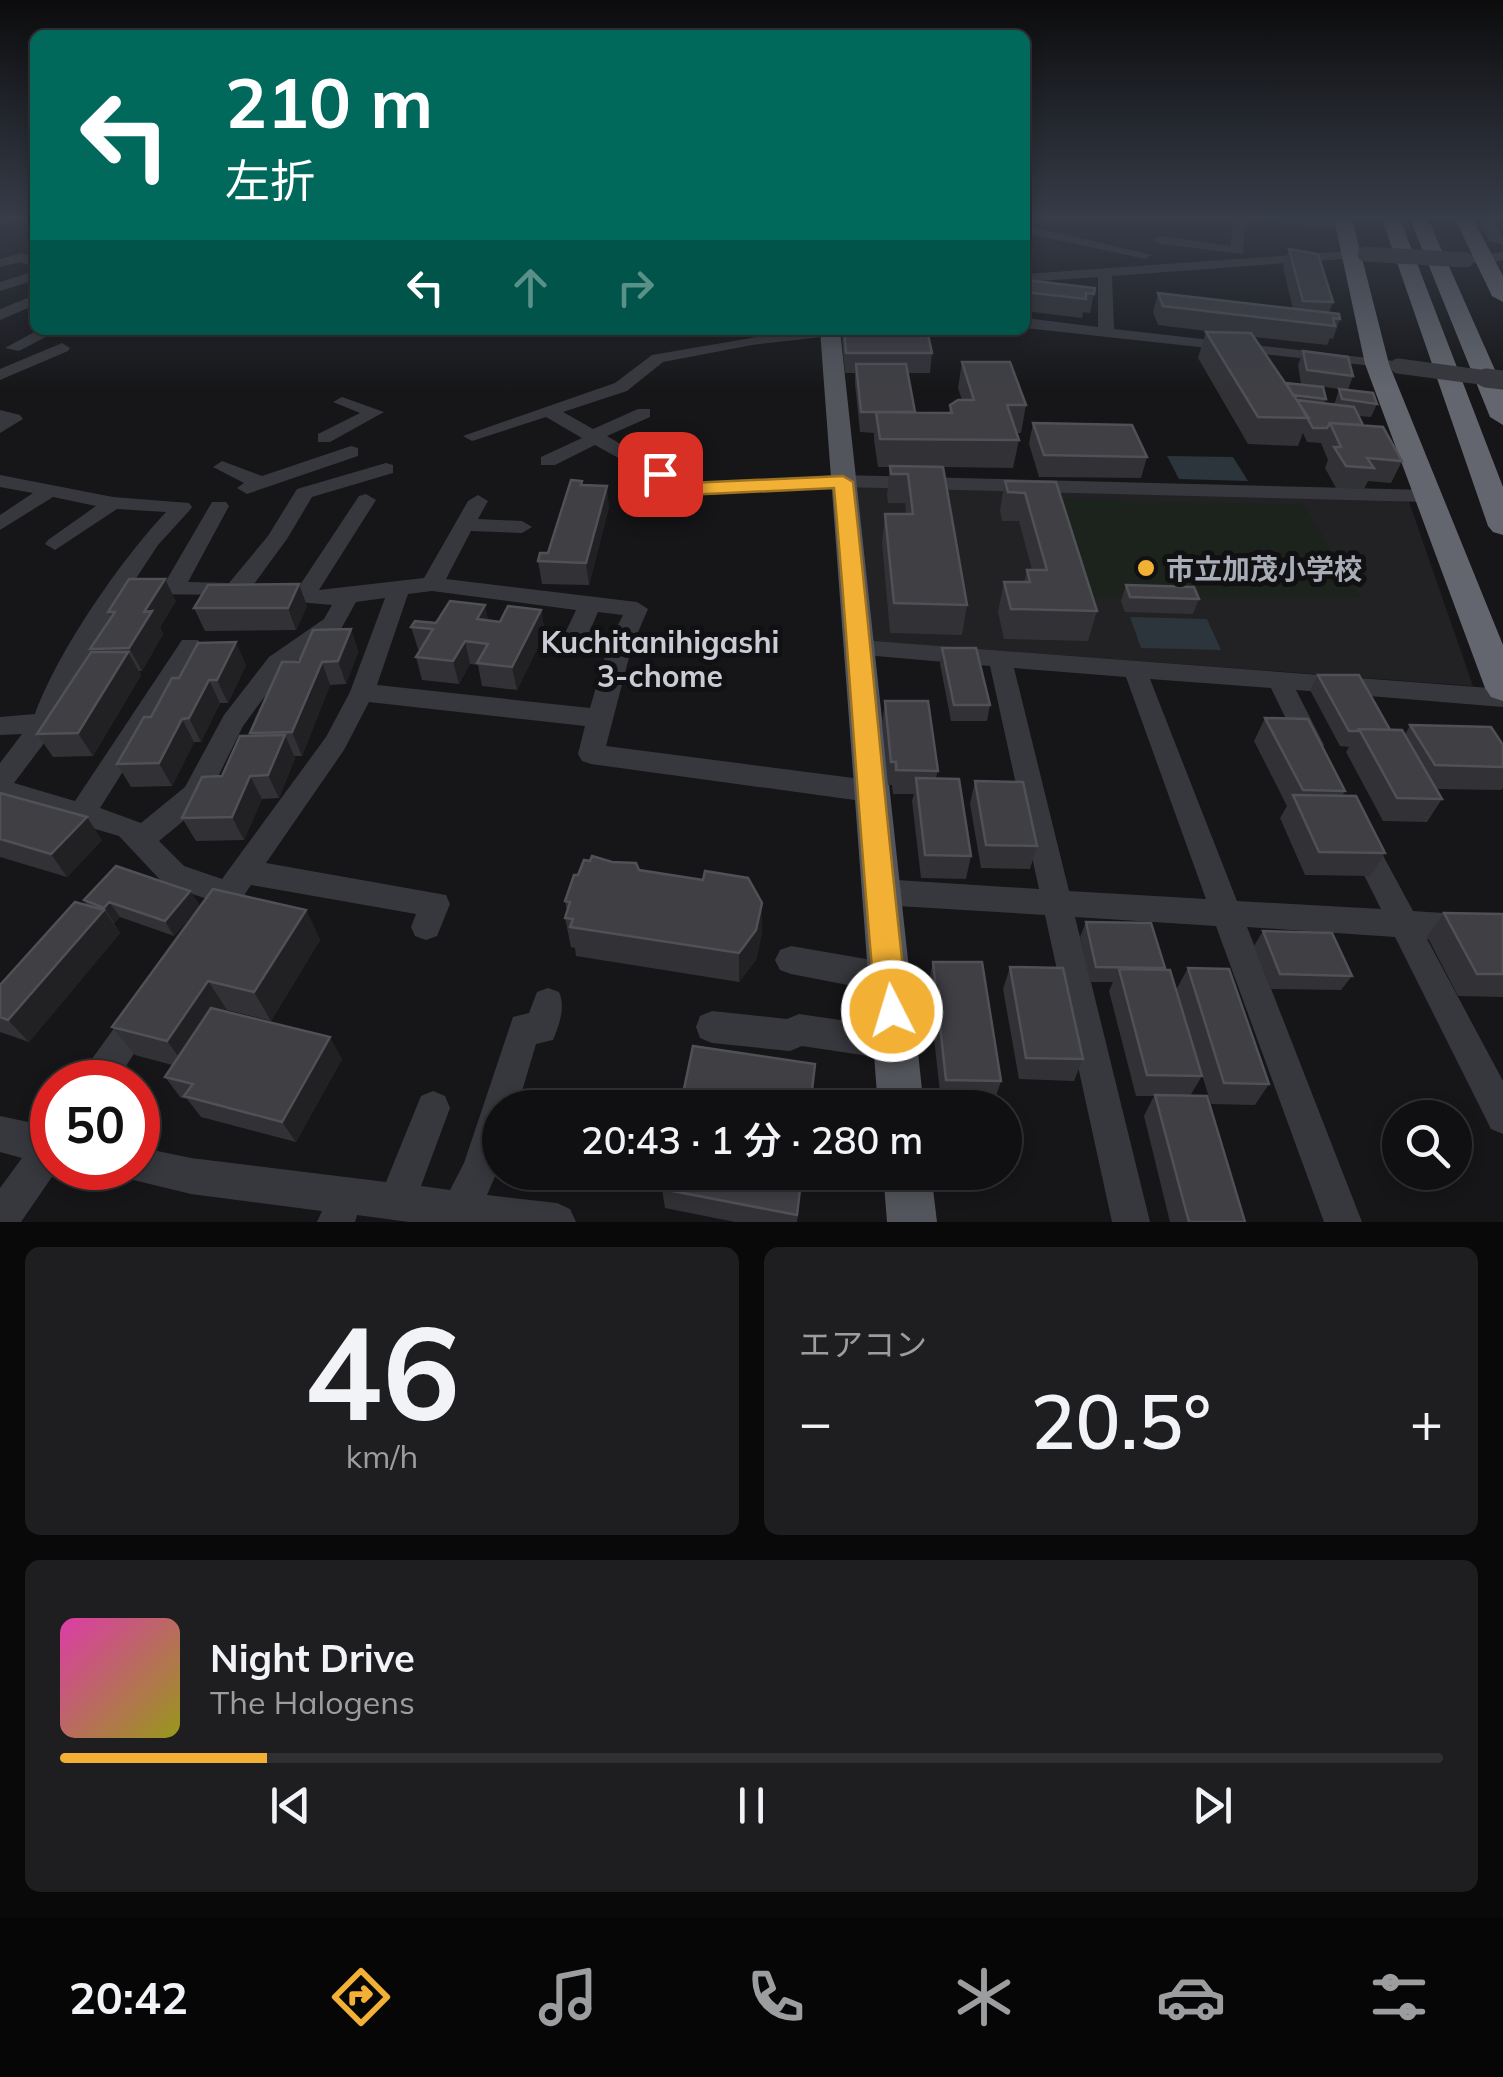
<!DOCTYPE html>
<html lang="ja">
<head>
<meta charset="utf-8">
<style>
	:root { --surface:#101012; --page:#1e1e20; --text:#f1f3f6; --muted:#9c9d9f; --line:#303032; --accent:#f2b134 }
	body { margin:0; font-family:Mulish,"Noto Sans JP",sans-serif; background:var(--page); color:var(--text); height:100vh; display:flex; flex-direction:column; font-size:38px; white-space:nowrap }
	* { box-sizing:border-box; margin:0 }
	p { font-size:32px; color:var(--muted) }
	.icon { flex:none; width:55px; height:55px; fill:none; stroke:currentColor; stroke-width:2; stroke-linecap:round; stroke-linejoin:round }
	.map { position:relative; height:1222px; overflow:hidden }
	.drawer { display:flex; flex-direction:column; gap:25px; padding:25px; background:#09090a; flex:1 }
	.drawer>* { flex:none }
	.guide { position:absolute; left:30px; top:30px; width:1000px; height:305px; border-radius:15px; box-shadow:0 5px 15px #0003,0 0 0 2px var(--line); background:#00695c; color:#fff; overflow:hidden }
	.buttons { position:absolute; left:1382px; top:1100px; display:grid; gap:20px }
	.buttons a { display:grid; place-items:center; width:90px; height:90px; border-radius:50%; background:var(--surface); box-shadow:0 5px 15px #0003,0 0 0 2px var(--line); font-size:50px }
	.speed { position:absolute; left:30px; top:1060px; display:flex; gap:20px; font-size:50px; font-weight:700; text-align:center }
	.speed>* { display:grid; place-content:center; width:130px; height:130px; border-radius:50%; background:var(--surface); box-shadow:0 5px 15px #0003,0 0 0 2px var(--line); line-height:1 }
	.speed .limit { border:15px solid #d22; background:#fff; color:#111 }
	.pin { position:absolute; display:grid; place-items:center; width:85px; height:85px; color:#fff; margin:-42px; border-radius:20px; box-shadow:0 5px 15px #0006 }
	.me { position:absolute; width:110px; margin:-55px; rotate:355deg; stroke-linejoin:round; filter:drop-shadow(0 0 8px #0008) }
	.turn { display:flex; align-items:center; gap:35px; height:210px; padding:0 30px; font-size:45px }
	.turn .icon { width:130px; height:130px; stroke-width:2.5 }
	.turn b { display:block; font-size:70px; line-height:85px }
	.lanes { display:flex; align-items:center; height:95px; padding:0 30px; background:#0003; justify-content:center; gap:50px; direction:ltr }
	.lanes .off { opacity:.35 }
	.big { font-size:75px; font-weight:600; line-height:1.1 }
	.drawer .tile { flex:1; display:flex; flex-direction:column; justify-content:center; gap:15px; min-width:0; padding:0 35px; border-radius:15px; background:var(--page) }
	.drawer .dial { align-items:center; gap:0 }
	.dial b { font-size:130px; line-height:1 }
	.song { display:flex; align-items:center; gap:30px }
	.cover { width:120px; height:120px; border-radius:15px; background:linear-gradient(135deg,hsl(320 70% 55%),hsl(60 70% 35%)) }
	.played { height:10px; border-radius:5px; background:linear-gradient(90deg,var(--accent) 15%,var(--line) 15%) }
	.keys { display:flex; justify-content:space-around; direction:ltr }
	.heat { display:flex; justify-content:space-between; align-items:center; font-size:55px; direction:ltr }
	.drawer .tiles { flex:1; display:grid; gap:25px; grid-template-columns:1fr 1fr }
	.tile:last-child { grid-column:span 2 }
	.trip { position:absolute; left:482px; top:1090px; width:540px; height:100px; border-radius:50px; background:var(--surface); box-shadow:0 5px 15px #0003,0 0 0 2px var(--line); font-weight:600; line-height:100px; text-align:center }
	.dock { display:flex; height:160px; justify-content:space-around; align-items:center; background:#060607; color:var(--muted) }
	.dock .icon { width:70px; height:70px }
	.dock .current { color:var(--accent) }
	.dock b { font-size:45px; color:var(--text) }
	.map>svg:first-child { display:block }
	.built { fill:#222225 }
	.green { fill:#1c231d }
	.water { fill:#2c353c }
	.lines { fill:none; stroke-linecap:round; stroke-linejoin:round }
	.minor { fill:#37383d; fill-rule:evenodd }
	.major { fill:#53555c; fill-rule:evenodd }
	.highway { fill:#63666e; fill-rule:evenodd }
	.minor-bridge-far1 { stroke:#37383d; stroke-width:15 }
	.minor-bridge { stroke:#37383d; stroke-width:19 }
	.wall { fill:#323236 }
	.shaded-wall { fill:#212124 }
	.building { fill:#3f3f44; stroke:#4f5156; stroke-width:2.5 }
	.route { fill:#f2b134; stroke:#9d7322; stroke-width:2.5 }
	.poi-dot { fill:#f2b134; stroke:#111113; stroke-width:4 }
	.labels { text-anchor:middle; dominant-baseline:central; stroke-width:10; stroke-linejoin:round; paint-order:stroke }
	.poi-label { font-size:28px; font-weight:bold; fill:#a8adb8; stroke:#111113; text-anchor:start }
	.neighbourhood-label { font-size:30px; font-weight:bold; fill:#c9ccd4; stroke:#111113 }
</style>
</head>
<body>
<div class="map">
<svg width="1503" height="1222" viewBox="0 0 1503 1222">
	<rect width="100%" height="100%" fill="#161618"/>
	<!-- built -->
	<path class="built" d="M852,485L1408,499L1473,686L871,641Z"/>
	<!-- green -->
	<path class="green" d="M1059,499L1304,505L1360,597H1092Z"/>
	<!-- water -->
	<path class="water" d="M1167,456L1233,457L1248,481L1179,479Z
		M1130,617L1207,619L1221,650L1141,648Z"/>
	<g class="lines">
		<!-- minor -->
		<path class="minor" d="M1025,219H1036L1033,227L1152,255L1145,259L1025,233Z
			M1233,219H1245L1243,254L1160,244L1153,240L1160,236L1231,246Z
			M1276,219H1311L1336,225L1330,229L1282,223Z
			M1479,219H1491L1503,237V245L1489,241Z
			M1365,250L1372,254L1370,257L1112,276L1114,329L1395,361L1403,366L1401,369L1025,328V318L1098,327V277L1025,282V274Z
			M1503,252V260L1486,265L1459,260C1469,253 1490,255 1503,252Z
			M21,253L35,258V267L20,262L0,267V259Z
			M35,271V280L0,291V282Z
			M35,295V305L0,320V309Z
			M38,330H59L19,351L5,348Z
			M798,330L838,331L830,336L752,345L663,362L627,391L563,412L593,429L638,409H650V417L607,436L634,452L674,435H686V443L648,460L689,483L843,475L1428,490L1438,496L1428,502L843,487L685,495L595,445L555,465H541V457L582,438L546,417L472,441L463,436L615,383L652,355Z
			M62,343L70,348L68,351L0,380V369Z
			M342,397L384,412L330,442H318V434L360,413L333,402Z
			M0,410L20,415L23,419L0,433Z
			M351,446L358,448V456L247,494L237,488L244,483L213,467L222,461L262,476Z
			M386,463L393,465V473L312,497L287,539L246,595L126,594L73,678L54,730L14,783L75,801L182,640H198L202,646L100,808L141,823L185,787L224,715L269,657L324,619L332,605L275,600L264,593L275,586L298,588L359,496L366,494L376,500L319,590L424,578L468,501L478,495L488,501L478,519L522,521L532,527L522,533L471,531L446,579L637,602L648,609L632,646L606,746L869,780L879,784L882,791L879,798L869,802L591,764L582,761L578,754L585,726L369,702L344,750L266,863L446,895L450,904L437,936L426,940L415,936L411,927L416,914L251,885C238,903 226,935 200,926L196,917L207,899L164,884L119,836L0,801V763L22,734L0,735V717L35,714C58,651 120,561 166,512L117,509L55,550L45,544L48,540L96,506L53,497L0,530V515L33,493L0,487V475L113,497L189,503L192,507L189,511L158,545L135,580L166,581L212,502H226L229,506L188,582L229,583L268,536L297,489ZM432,591L576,610L561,642L565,648L606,653L590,708L377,685L408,594ZM385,598L350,692L326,737L222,879L184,866L159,841L205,803L243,726L285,669L341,629L356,602ZM598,612L623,615L612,637L588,635Z
			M861,640L1503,689V707L1296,690L1324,745L1320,752L1311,755L1302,752L1271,688L1150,679L1237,901L1381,909L1349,845L1353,837L1363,833L1373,837L1413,911L1503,917V943L1427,939L1503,1081V1134L1491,1129L1395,937L1247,927L1362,1222H1324L1216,926L1075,917L1150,1222H1112L1045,915L881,905L871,901L866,892L871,883L881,879L1039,889L990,666L853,654L849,648L853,642ZM1014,668L1126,677L1206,899L1069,891Z
			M791,946L889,963L900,968L905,978L900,988L889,993L791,974L780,970L775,960L780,950Z
			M548,988L559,992C566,1008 559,1025 553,1040L536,1044L517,1108H500V1165L487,1195L557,1203L570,1209L576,1222H409L357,1215L355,1222H317L322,1211L191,1194L125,1178L121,1168H138V1147L191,1158L386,1182L421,1096L433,1091L445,1096L450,1108L421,1186L450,1190L464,1163L513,1017L529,1013L537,992Z
			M141,1002L152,1006L157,1017L116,1082H79L84,1070L130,1006Z
			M712,1011L787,1019L799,1014L895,1028L907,1033L912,1044L907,1055L895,1060L802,1046L790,1051L712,1043L700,1038L696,1027L700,1016Z
			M0,1116L52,1127V1168H58L21,1222H0V1188L22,1158L0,1152Z"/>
		<!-- major -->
		<path class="major" d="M820,330H840L924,1108H878Z
			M883,1172H931L937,1222H887Z"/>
		<!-- highway -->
		<path class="highway" d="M1334,219H1352L1389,364L1503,645V701L1491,697L1485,688L1365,364Z
			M1382,219H1400L1503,487V535L1493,532L1488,526Z
			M1410,219H1428L1503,388V425L1490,417Z
			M1455,219H1473L1503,276V302L1492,296Z"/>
		<!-- minor-bridge-far1 -->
		<path class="minor-bridge-far1" d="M1365,254L1466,260
			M1398,366L1503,380"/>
		<!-- minor-bridge -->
		<path class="minor-bridge" d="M1486,378L1503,380"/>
	</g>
	<!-- wall -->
	<path class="wall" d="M1289,249L1333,302L1329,313L1340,319L1333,339L1330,338L1327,345L1254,337L1286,384L1326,399L1324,404L1334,405L1339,389L1377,404L1371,417L1358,416L1363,425L1402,461L1391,483L1368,481L1364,489L1336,488L1325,468L1328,460L1321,443L1307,442L1303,433L1298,446L1248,444L1198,358L1206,332H1214L1158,325L1153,312L1158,293L1293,309L1283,267Z
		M1095,288L1090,313L1083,312L1082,318L1025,311V292Z
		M841,330H927L932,353L930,373H907L914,412L949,413L950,405L962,400L958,388L962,362L1026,405L1021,433H1016L1019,440L1013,468L943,467L967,605L962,635L890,633L882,543L885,514H906L905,503H888L887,495L890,467H878L874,440V433L860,432L855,384V373H845Z
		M1303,351L1353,376L1348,390L1301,384L1298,365Z
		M1033,423L1147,457L1141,478L1039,477L1029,444Z
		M1005,481L1056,482L1097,611L1088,641L1004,639L998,612L1004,582H1024L1027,570H1032L1019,521H1002L1000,510Z
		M582,485L609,507L589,585L542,584L538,561L548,553Z
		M1126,585L1199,599L1193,614L1125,612L1121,601Z
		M176,601L160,627L163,634L142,671H139L141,675L93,756L53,757L37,734L92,652L90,649L111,618L108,612Z
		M307,606L296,630L205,631L194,608Z
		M541,610L545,633L517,690L482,686L478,665L470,664L459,684L422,680L416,657L420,650L418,649L411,627L436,623L489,621L500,622Z
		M351,629L358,652L346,684L330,685L302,756H294L295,758L279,798L262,799L244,840L196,841L182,818L222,776L251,736L250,733L299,662Z
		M942,648L990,705L987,721H951L940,664Z
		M246,665L228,703H220L201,742H194L172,786L131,787L117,764L179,678Z
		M1318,675L1390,730L1405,735L1410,725L1503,745V788L1501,790L1436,789L1442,799L1427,822L1383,821L1346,752L1349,747L1340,746L1310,690Z
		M885,701L938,771L936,778L971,856L966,879L921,878L912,801L914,794H893L892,785H888L882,724Z
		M1265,718L1345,791L1342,796L1385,853L1370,876L1305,875L1280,818L1287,806L1254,741Z
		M975,781L1037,846L1030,869L981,868L970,804Z
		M0,793L102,840L67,877L0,857Z
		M639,870L762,903V933L756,960L739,982L576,956L575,948L571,947L565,918L567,911L565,901L578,875Z
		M190,891L200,906L174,936L120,917L114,923L113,922L120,933L29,1042L0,1032V985L87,906L84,900Z
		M306,910L320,940L271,1021L227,1010L226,1012L342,1059L296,1142L201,1117L187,1099L181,1098L165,1077L172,1065L135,1055L112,1027Z
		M1444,913L1503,914V997L1458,996L1427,936Z
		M1086,922L1165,968L1164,970L1202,1076L1190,1096L1245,1222H1170L1144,1116L1154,1096H1136L1109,991L1113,982H1090L1080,937Z
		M1263,931L1352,976L1341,990L1271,989L1254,946Z
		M933,962L1001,1081L994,1102L941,1101L928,984Z
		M1010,967L1083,1059L1074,1081L1019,1079L1003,989Z
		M1188,968L1269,1084L1255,1105L1211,1104L1176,990Z
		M803,1172L797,1222H735L665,1208L662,1189Z"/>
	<!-- shaded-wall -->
	<path class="shaded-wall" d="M0,219H27L0,228Z
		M607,486L609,507L589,585L586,563Z
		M165,579L176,601L160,627L163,634L142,671L129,648L144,612Z
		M299,584L307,606L296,630L288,608Z
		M485,605L490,628L477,619Z
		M541,610L545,633L517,690L512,667Z
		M351,629L358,652L346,684L338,661Z
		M465,641L470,664L459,684L453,661Z
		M236,642L246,665L228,703L217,680Z
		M128,652L141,675L93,756L78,733Z
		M322,662L330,685L302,756L292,732Z
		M209,680L220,703L201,742L189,718Z
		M182,719L194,742L172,786L159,763Z
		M285,735L295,758L279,798L268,775Z
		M250,776L262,799L244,840L232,817Z
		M87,817L102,840L67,877L51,854Z
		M190,891L200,906L174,936L165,921Z
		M109,902L120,917L114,923L104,908Z
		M762,903V933L756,960L739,982V953Z
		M104,910L120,933L29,1042L8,1020Z
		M306,910L320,940L271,1021L254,992Z
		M208,981L227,1010L188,1069L167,1041Z
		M330,1037L342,1059L296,1142L282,1122Z"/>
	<!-- building -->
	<path class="building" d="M1289,249L1318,254L1333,302L1303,301Z
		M1025,280L1095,288L1094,294L1086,293V299L1025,292Z
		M1158,293L1339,314L1340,319L1333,318L1335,326L1163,306Z
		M844,330H927L932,353H846Z
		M1206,332L1251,333L1309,418L1258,417Z
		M1303,351L1348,357L1353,376L1307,370Z
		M962,362H1010L1026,405H1007L1019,440L880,439L876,412L952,413L950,405L958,400H974Z
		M856,364H906L915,412H861Z
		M1286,383L1323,387L1326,399L1293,395Z
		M1339,389L1373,393L1377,404L1342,399Z
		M1297,400L1354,407L1363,425L1330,423L1327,428H1313Z
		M1033,423L1132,425L1147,457L1044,455Z
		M1330,423L1383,427L1402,461L1367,458L1374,468L1346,466L1334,447H1341Z
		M890,466L943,467L967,605L894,603L885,514H913L908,474H891Z
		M571,480L582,481L581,485L607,486L586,563L538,561L540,553H548Z
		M1005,481L1056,482L1097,611L1011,609L1004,582H1030L1027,570H1047L1025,493L1008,492Z
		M129,579H165L144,612L152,611L129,648L90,649L115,612H108Z
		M299,584L288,608H194L208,585Z
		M1126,585L1194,587L1199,599L1130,597Z
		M450,601L485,605L477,619L500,622L508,606L541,610L512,667L477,663L488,644L465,641L453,661L416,657L433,629L411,627L415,621L436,623Z
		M351,629L338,661L322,662L292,732L250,733L282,662H299L313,630Z
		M236,642L217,680H209L189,718L182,719L159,763L117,764L144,717H151L172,678H179L198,643Z
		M942,648H976L990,705H954Z
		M91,652H128L78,733L37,734Z
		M1318,675H1359L1390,730L1359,729L1360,731H1349Z
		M885,701H928L938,771L896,770V762H891Z
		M1265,718L1308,719L1345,791L1303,790Z
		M1410,725L1491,727L1503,745V767L1435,765Z
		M1359,729L1402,730L1442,799L1397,798Z
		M285,735L268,775L250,776L232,817L182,818L202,777L222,776L240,736Z
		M916,778L959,779L971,856L925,855Z
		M975,781L1023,782L1037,846L986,845Z
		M0,793L87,817L51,854L0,839Z
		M1293,795L1356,796L1385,853L1319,852Z
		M592,856L612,862L636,863L639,870L703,880L705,871L748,878L762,903L756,930L739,953L570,927L573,919L565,918L570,902L565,901L574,875H578L584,860L590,861Z
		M116,866L190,891L165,921L109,902L104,908L84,900Z
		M213,889L306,910L254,992L208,981L167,1041L112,1027Z
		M75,902L104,910L8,1020L0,1017V985Z
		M1444,913L1503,914V974H1477Z
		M1086,922L1151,923L1165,968L1096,967Z
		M1263,931L1332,933L1352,976L1280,974Z
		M933,962H982L1001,1081L946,1080Z
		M1010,967L1063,968L1083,1059L1026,1058Z
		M1188,968L1229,969L1269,1084L1224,1083Z
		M1119,969L1170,970L1202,1076L1147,1075Z
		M211,1008L330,1037L282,1122L184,1096L193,1084L165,1077Z
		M693,1046L815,1064L810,1108H680Z
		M1155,1095L1207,1096L1245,1222H1189Z
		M666,1172H802L797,1215L662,1189Z"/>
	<!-- sky -->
	<linearGradient id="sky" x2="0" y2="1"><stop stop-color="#0c0c0d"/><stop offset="0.56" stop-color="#363c48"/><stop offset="1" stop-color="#363c48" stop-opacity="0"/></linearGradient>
	<rect width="1503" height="390" fill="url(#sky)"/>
	<!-- route -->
	<path class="route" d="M660,468L689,483L843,476L853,482C873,658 887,835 908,1011L904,1022L892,1027L880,1022L876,1011C859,837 850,662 834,488L685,495L653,478V470Z"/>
	<!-- markers -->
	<circle class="poi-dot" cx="1146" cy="568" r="10"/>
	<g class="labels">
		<!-- poi labels -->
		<g class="poi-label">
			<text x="1166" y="568">市立加茂小学校</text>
		</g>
		<!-- neighbourhood labels -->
		<g class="neighbourhood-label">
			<text x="660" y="642">Kuchitanihigashi<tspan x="660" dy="34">3-chome</tspan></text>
		</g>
	</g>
</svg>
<div class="buttons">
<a><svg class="icon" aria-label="search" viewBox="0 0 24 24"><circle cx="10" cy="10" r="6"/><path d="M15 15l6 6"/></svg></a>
</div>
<div class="speed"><div class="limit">50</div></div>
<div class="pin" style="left:660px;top:474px;background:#d93025"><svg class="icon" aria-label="arrive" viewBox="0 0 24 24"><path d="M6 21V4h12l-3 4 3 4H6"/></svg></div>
<svg class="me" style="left:892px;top:1011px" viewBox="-20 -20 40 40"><circle r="17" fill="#f2b134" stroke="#fff" stroke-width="3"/><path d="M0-11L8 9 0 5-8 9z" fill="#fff"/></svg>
<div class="trip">20:43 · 1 分 · 280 m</div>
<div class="guide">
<div class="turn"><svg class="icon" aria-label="left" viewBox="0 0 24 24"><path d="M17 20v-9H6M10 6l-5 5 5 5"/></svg><div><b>210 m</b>左折</div></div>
<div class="lanes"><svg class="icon" aria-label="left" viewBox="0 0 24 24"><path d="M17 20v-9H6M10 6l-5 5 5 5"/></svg><svg class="icon off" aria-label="ahead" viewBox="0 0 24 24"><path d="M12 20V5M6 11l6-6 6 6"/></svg><svg class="icon off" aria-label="right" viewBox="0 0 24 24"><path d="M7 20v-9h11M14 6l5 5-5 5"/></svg></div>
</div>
</div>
<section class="drawer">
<div class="tiles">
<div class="tile dial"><b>46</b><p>km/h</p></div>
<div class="tile"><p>エアコン</p>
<div class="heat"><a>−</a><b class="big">20.5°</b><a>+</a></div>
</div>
<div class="tile">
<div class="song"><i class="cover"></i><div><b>Night Drive</b><p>The Halogens</p></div></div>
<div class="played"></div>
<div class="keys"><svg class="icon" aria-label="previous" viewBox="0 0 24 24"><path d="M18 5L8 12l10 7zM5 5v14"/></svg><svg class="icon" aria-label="pause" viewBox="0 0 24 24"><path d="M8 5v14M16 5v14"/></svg><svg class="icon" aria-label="next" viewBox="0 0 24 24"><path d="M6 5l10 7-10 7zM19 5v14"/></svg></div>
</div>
</div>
</section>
<nav class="dock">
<b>20:42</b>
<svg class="icon current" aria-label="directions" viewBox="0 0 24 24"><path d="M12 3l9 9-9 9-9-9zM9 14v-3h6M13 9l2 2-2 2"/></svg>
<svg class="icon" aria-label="music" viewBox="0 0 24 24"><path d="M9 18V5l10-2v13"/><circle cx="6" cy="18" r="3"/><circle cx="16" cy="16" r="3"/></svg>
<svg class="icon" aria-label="phone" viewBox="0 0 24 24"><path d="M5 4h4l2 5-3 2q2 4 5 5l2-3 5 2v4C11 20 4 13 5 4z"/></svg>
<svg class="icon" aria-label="climate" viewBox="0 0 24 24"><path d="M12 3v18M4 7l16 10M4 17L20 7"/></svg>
<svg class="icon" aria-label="car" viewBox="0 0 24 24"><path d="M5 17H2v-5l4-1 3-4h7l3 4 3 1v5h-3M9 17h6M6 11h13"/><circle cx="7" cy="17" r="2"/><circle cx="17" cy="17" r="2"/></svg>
<svg class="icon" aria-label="filters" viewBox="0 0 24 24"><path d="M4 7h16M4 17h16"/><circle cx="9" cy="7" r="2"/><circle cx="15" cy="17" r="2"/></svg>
</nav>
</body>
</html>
